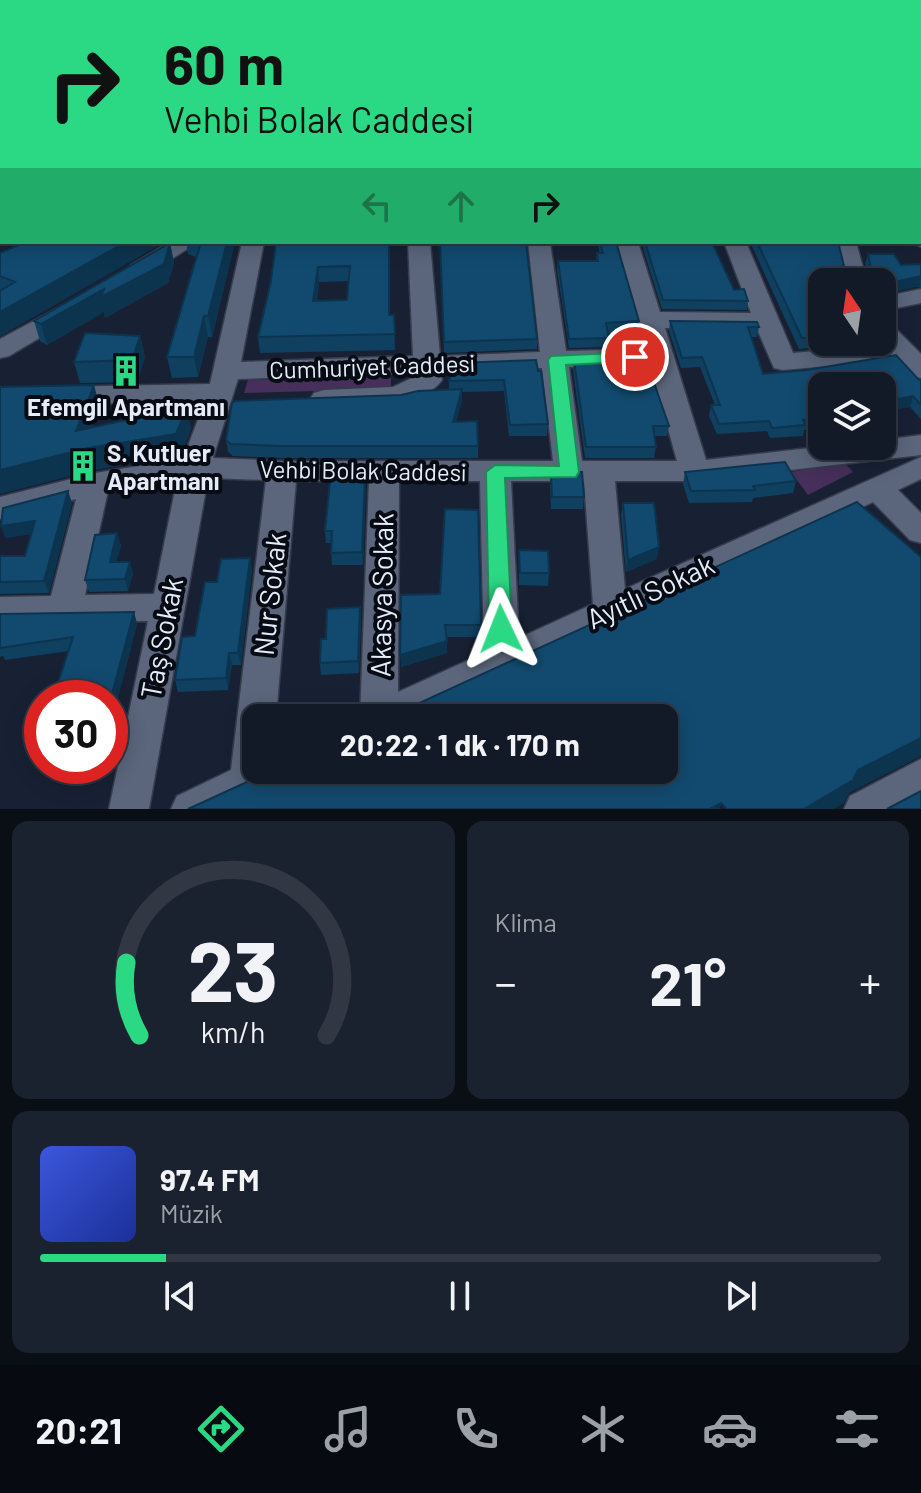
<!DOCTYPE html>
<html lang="tr">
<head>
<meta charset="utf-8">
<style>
	:root { --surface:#121927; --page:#1b222f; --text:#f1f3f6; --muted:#9ca0a7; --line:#313844; --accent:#2bd884 }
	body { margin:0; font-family:Barlow,sans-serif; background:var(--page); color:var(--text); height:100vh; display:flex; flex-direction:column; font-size:30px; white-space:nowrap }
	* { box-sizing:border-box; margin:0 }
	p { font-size:26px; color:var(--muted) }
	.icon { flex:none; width:44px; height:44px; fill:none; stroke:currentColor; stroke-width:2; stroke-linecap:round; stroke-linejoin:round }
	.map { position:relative; height:809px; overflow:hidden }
	.sheet { display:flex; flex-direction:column; gap:12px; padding:12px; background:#0a0e15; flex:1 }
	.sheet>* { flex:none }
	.banner { position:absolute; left:0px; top:0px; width:922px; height:244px; box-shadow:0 4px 20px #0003,0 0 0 2px var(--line); background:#2bd884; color:#111; overflow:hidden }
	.needle { width:52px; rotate:347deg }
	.buttons { position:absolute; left:808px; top:268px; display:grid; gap:16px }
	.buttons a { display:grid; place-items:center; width:88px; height:88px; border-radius:16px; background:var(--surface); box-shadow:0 4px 20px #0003,0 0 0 2px var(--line); font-size:40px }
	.speed { position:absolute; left:24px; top:680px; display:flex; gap:16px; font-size:40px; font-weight:700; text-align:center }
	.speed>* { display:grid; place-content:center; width:104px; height:104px; border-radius:50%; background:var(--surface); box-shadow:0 4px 20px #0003,0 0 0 2px var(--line); line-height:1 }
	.speed .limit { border:12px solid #d22; background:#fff; color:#111 }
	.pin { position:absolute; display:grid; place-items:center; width:68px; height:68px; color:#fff; margin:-34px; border:4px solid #fff; border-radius:50%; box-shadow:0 2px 8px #0007 }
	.me { position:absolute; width:88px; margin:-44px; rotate:358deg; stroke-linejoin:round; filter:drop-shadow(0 0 6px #0008) }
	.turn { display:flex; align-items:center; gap:28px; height:168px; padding:0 32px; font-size:36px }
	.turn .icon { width:104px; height:104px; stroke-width:2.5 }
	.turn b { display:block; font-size:56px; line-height:68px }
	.lanes { display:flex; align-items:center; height:76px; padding:0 32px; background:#0003; justify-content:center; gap:40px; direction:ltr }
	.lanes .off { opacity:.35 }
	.big { font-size:60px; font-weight:700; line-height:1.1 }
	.sheet .card { flex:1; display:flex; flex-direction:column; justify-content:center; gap:12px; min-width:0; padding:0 28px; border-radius:16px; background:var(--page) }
	.sheet .dial { align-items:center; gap:0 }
	.dial svg { height:208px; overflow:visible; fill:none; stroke:var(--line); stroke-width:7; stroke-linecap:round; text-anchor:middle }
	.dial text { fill:var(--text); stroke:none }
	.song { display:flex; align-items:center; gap:24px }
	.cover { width:96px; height:96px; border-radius:12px; background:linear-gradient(135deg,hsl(230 70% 55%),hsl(230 70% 35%)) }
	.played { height:8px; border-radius:4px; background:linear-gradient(90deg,var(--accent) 15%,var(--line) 15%) }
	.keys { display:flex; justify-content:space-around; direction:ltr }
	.heat { display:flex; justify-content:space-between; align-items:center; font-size:44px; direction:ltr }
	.sheet .tiles { flex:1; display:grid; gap:12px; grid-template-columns:1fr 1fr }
	.card:last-child { grid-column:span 2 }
	.trip { position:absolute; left:242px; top:704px; width:436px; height:80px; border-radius:16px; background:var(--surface); box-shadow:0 4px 20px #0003,0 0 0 2px var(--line); font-weight:700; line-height:80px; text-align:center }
	.dock { display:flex; height:128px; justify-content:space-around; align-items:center; background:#070a10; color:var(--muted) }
	.dock .icon { width:56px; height:56px }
	.dock .selected { color:var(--accent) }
	.dock b { font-size:36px; color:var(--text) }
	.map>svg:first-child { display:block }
	.green { fill:#462f5a }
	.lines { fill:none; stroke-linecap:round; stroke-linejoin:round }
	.minor-casing { stroke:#363c4c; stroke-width:3 }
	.major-casing { stroke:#363c4c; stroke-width:3 }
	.highway-casing { stroke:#363c4c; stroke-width:3 }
	.minor { fill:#5b667c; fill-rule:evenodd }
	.major { fill:#6e6bb3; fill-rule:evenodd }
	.highway { fill:#7b6fd7; fill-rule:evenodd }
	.rail { stroke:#868e9e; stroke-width:4; stroke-dasharray:7 4; stroke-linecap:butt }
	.wall { fill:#0f405f; fill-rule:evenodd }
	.shaded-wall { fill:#0d344e }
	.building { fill:#124a6f; stroke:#0d344e; stroke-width:2; fill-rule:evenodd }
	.route { fill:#2bd884; stroke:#1c8c56; stroke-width:2 }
	.labels { text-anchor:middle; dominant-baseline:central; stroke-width:8; stroke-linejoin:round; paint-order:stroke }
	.street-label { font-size:24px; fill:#e5ecf9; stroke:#070b13 }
	.poi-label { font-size:24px; font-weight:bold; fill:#e5ecf9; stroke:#070b13 }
	.near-street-label { font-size:28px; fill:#e5ecf9; stroke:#070b13 }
</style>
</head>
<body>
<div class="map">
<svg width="921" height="809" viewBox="0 0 921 809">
	<rect width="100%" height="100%" fill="#182134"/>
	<!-- green -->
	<path class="green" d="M387,376L391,378V387L387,389L244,393L248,380Z
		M844,462L853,472L808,495L791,472Z"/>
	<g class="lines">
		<defs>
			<path id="minor" d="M66,0H94L96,2H68Z
				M670,0H686L688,2H672Z
				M717,0H734L736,2H719Z
				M764,0H913L915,2H762Z
				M0,8H2V18H0Z
				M920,26H921V37H920Z
				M920,54H921V65H920Z
				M920,105H921V117H920Z
				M920,130H921V146H920Z
				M920,232H921V247L911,242H920Z
				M170,242H198L147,275H131L127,270L131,265Z
				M242,242H264L241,362L413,356L408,242H430L440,356L540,352L528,242H550L566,351L646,349L616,242H638L660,312L751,313L724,242H746L793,353L883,345L880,342L882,321L891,324L921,354V378L911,376L896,360L783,370L774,368L757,329L665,328L706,460L827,446H882V440L921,435V455L695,481H615L625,589L921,457V479L898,490L921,513V543L910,540L873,502L417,718H360L369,481H296L276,718H256V770H292L286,782L232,809H171L177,796L231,770L266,480L208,478L149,809H109L148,621L0,623V597L51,596L76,499L0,519V497L95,473L183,459L205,401L0,406V388L210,384ZM650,364L677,461H582L569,367ZM542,368L553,461H282L213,458L238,379L414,373V377L393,387L324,390L314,393L310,399L314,405C346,413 422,409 442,380L441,372ZM177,480L154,594L85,595L108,491ZM399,481H480L484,653L398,692ZM511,481H584L593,604L519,638Z
				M834,242H856L867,282H843Z
				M921,289V303L882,311V297Z
				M69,302L78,305L82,310L78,315L9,356L0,358V339Z
				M921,759V798L901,809H844L850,796Z"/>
			<path id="major" d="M439,0H458L459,2H440Z
				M0,121H2L0,136Z"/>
			<path id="highway" d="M116,0H139L115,2Z
				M160,0H189L159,2Z"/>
		</defs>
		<!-- minor casing -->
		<use href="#minor" class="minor-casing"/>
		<!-- major casing -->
		<use href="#major" class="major-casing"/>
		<!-- highway casing -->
		<use href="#highway" class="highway-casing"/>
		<!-- minor -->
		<use href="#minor" class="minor"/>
		<!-- major -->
		<use href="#major" class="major"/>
		<!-- highway -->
		<use href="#highway" class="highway"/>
		<!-- rail -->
		<path class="rail" d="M262,2L268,0"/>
	</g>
	<!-- wall -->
	<path class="wall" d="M164,242L0,336V253Z
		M186,242H235L212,337H208L198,377L172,378L167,357L196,257L188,254Z
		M390,242V315H394L395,350L260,353L258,337L271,281ZM349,281L347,300L317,301L319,282Z
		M440,242L537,339V349L444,353Z
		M597,242H616L639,321L638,330L608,333V347L569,348L557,270L558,261H596L597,253H600Z
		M641,242H715V247L734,290L748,301L747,310L662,309Z
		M750,242H838L846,274L867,273L865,264L868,254L901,265L921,264V287L822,282V342H877L799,349Z
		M170,243L174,263L168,283L105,318L104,312L47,345L40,341L34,321Z
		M670,321L759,327L757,337H752L763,374L921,380V419L910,407L896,409L883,392L822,386V429L804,430L803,436L770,438L767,431L717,434L709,416L711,405H715L700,367L681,368L669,331Z
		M140,336L145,357L137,382L80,383L74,362Z
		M536,360L548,424L547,436H509L504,391L462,392V401L456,422L478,446V458H282L233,456L228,452L226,440L401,395L449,390V381Z
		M574,360L669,426L667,436H654L656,447L654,458H585L573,370Z
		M365,472L366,484L363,565H332L331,553V543H326L325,531Z
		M551,472L584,497L583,509H551L550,484Z
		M685,472L796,481L793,493L753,498L752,502L689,503L683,484Z
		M68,491L72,503L49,593L0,594V556H25L31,534L5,538Z
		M623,503L657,559L626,572L621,515Z
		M117,533L121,546L116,562L133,574L128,591L89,592L85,580Z
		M519,550L549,573L548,586L519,585Z
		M252,570L241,665H232L228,690L178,692L175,680L195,636L217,582Z
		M401,595L481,625V637H446L447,653L401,667Z
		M360,607L361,619L359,673L321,675L320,663L326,639Z
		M134,612L137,624L110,728V698L69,651L5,660L3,656L0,657V614Z"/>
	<!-- shaded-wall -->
	<path class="shaded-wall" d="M650,0H670V2H626Z
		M691,0H715L714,1L691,2Z
		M126,242H164L0,336V312Z
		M227,242H235L212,337L208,316Z
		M170,243L174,263L168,283L105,318L104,312L47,345L41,324Z
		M318,267L319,282L314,317L313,301Z
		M921,276L920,286L882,295V285Z
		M204,316L208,337L198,377L194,357Z
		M140,336L145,357L137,382L132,360Z
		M886,382L883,392L882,386H858Z
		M94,385L100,407L84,449L187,407L191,429L181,456L94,470L0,494V470L76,431Z
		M462,389V401L453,433V422Z
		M913,396L910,407L896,409L899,399Z
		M365,472L366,484L363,565L362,552Z
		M68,491L72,503L49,593L44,581Z
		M35,521L39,533L5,538L1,526Z
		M117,533L121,546L113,574L110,562Z
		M659,547L657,559L626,572L628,560Z
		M250,558L252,570L241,665L238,653Z
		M130,562L133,574L128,591L125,579Z
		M360,607L361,619L359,673L358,661Z
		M134,612L137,624L110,728V701Z
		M447,641V653L401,667L400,655Z
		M229,653L232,665L228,690L226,678Z
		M921,738V756L849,793L844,803L833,809H804L858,770Z
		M721,803L720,809H710Z"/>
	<!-- building -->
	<path class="building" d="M0,0H64L69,2H3V0Z
		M537,0H650L626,2H538Z
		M809,1H859L860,2H810Z
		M2,13V34H0V14Z
		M920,157L921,158L920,220Z
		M26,242H126L0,312V291L15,282L0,276V253Z
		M201,242H227L208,316H204L194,357H167Z
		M276,242H389V315H394L395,334L258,337L271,281ZM350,266L347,300L313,301L318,267Z
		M440,242H526L537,339L444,342Z
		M600,242H616L639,321L606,323L609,338L569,339L558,261H598L597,253H603Z
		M645,242H712L734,290L744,289L748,301L663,300Z
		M757,242H838L846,274L872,273L868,254H894L901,265L921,264V276L882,285V282H822V337L802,338Z
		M170,243L164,264L101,297L104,289L41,324L34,321Z
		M670,321L757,322L759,327H748L763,374L807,370L896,355L919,380H921V405L913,396L899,399L886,382L858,386H822V419L803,420L805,425L772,428L769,421L719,424L711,405H720L702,357L682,358Z
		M85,333L140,336L132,360L74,362Z
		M536,360L538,371H541L548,424L510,425L504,380L449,381L455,363Z
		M574,360H646L669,426H653L656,447H586Z
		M94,385L76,431L187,407L176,434L88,448L0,470V387Z
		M462,389L453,422L477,421L478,446H280L231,444L226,440L232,403L235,401L401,395L418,391Z
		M785,462L796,481L753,486L755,490L691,491L685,472Z
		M331,472H365L362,552L331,553L332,531H325Z
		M551,472H582L584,497H552Z
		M68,491L44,581L0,582V556H25L35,521L1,526L3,508Z
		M857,502L921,557V738L858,770L853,780L804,809H727L721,803L710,809H188L273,770H664V718H387Z
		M623,503H654L659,547L628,560Z
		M445,509L478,510L481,625H445L447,641L400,655L401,595L440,594Z
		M117,533L110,562H130L125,579L85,580L95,535Z
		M519,550L548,551L549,573H520Z
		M250,558L238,653H229L226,678L175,680L182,637L195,636L205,582H217L221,559Z
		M360,607L358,661L320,663L321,639H326L327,609Z
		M134,612L110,701V698H53L73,637L0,648V614Z
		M921,791V809H887Z"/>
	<!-- route -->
	<path class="route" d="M635,352L641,353L643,357L641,361L566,365L579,472L576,477L505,478L512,629L509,636L501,638L493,636L489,629L486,472L495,465L559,466L548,360L551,356Z"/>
	<!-- icons -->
	<defs>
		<symbol id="building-bare" viewBox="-9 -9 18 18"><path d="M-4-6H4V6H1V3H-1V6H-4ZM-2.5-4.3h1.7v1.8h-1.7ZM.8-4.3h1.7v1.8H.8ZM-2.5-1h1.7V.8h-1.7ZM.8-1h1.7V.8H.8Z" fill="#2bd884" stroke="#070b13" stroke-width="2.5" paint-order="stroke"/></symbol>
	</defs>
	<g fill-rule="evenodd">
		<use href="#building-bare" x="104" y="349" width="44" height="44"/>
		<use href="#building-bare" x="61" y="444" width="44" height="44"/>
	</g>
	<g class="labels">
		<!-- street labels -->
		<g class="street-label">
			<text transform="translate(372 366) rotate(-2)">Cumhuriyet Caddesi</text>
			<text transform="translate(363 470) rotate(1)">Vehbi Bolak Caddesi</text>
		</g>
		<!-- poi labels -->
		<g class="poi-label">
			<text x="126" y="406">Efemgil Apartmanı</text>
			<text x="107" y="452" text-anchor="start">S. Kutluer<tspan x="107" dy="28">Apartmanı</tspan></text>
		</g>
		<!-- near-street labels -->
		<g class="near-street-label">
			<text transform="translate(650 591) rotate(-25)">Ayıtlı Sokak</text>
			<text transform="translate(269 594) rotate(-84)">Nur Sokak</text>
			<text transform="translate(381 595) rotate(-89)">Akasya Sokak</text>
			<text transform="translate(161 638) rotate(-79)">Taş Sokak</text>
		</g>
	</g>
</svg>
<div class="buttons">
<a><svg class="needle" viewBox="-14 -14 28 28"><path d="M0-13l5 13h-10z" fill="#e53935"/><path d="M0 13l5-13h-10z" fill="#9ca0a7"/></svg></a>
<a><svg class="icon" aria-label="layers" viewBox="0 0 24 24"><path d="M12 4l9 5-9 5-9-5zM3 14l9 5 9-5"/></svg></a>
</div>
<div class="speed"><div class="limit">30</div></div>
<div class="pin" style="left:635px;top:357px;background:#d93025"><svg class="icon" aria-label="arrive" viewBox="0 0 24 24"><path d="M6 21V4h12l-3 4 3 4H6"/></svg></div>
<svg class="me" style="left:501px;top:629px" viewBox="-20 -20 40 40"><path d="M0-17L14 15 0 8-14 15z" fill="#2bd884" stroke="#fff" stroke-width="4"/></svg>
<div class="trip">20:22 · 1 dk · 170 m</div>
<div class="banner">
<div class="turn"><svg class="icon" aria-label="right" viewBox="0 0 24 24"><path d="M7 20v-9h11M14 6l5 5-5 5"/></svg><div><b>60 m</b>Vehbi Bolak Caddesi</div></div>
<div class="lanes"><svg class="icon off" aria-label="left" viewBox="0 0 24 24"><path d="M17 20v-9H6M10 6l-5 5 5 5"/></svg><svg class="icon off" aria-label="ahead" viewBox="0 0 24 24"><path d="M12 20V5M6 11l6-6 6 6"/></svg><svg class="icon" aria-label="right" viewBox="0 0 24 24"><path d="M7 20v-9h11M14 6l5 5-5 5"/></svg></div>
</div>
</div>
<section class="sheet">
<div class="tiles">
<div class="card dial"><svg viewBox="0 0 100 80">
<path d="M14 69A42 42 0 1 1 86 69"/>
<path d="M14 69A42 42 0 0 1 9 41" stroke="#2bd884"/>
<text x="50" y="56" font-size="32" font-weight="700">23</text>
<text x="50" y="72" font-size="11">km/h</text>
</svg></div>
<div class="card"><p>Klima</p>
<div class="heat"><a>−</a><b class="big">21°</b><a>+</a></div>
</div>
<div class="card">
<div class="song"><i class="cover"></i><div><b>97.4 FM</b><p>Müzik</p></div></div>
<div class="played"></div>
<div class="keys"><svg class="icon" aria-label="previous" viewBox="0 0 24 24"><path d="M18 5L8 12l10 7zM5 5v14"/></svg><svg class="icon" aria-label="pause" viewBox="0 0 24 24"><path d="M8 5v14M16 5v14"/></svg><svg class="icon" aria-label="next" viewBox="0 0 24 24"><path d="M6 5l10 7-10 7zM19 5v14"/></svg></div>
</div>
</div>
</section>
<nav class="dock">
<b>20:21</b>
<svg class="icon selected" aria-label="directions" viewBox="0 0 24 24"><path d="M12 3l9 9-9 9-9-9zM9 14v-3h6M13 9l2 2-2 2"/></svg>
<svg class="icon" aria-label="music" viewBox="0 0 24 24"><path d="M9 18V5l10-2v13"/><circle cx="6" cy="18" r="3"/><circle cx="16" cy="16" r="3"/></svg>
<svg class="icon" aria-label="phone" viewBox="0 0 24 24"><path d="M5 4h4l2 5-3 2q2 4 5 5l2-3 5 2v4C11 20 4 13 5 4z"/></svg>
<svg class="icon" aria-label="climate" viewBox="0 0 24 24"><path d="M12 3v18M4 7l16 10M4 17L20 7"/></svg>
<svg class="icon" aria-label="car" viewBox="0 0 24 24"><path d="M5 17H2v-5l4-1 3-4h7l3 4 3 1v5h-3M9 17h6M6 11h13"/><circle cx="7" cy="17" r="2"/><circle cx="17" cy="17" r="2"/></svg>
<svg class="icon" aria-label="filters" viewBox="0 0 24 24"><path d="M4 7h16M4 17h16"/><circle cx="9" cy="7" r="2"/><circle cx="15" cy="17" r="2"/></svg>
</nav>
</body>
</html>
